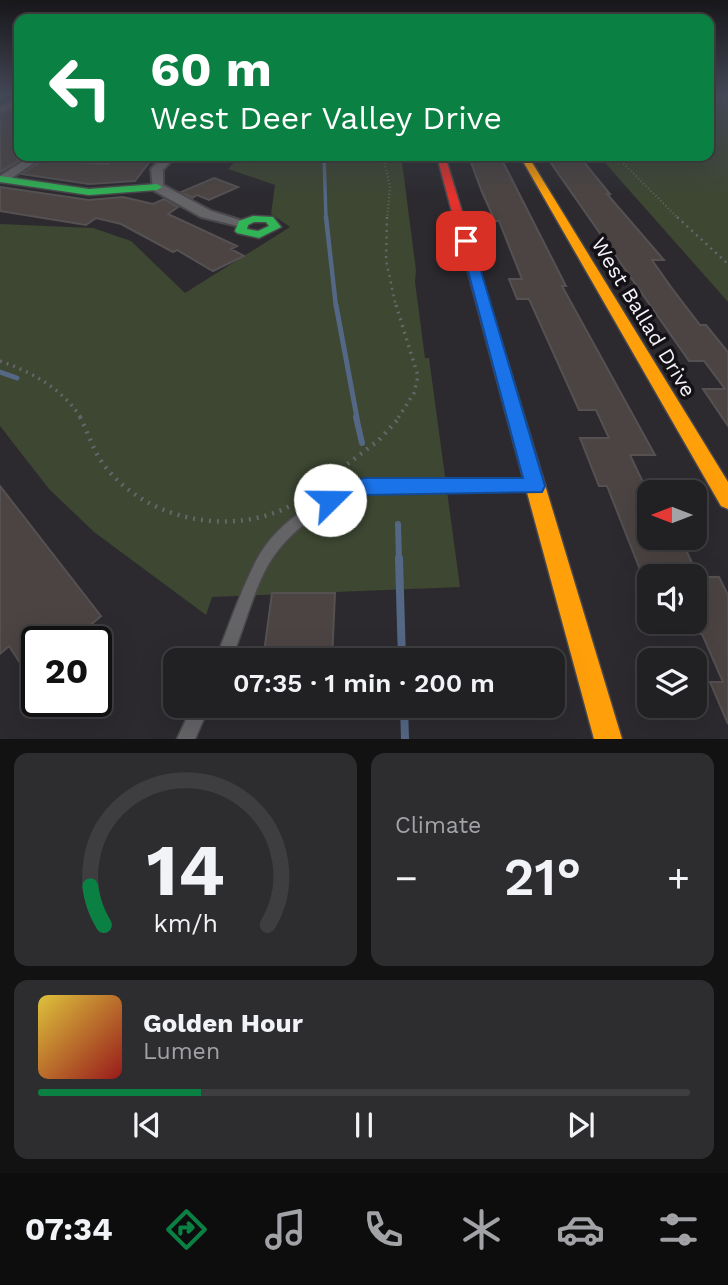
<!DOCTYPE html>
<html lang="en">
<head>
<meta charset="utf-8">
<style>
	:root { --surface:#212023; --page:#2d2d30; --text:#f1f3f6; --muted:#a2a3a6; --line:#3e3e41; --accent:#0b8043 }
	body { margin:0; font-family:"Work Sans",sans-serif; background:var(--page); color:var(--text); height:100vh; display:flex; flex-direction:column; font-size:26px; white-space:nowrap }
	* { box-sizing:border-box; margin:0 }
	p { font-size:23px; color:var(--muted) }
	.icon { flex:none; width:38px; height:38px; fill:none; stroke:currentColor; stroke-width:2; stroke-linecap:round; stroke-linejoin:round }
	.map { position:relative; height:739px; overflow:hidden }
	.panel { display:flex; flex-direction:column; gap:14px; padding:14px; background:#121213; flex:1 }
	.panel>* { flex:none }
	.top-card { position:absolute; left:14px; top:14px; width:700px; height:147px; border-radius:14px; box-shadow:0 7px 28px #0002,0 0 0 2px var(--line); background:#0b8043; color:#fff; overflow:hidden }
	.needle { width:46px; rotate:270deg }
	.tools { position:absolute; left:637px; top:480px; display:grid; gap:14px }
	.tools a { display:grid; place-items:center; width:70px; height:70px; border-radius:14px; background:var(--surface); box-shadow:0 7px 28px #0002,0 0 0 2px var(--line); font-size:35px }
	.speed { position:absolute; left:21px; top:626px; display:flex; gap:14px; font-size:35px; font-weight:700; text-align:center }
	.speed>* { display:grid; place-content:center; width:91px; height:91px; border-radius:50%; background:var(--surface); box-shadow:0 7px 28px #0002,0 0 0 2px var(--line); line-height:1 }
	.speed .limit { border:4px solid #111; border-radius:10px; background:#fff; color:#111 }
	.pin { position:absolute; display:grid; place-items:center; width:60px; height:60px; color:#fff; margin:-30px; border-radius:14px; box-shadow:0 4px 10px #0006 }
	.me { position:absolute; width:77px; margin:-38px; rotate:68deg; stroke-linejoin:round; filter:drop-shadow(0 0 5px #0008) }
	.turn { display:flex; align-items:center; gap:24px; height:147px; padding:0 21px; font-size:32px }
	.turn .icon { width:91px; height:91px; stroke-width:2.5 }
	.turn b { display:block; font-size:49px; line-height:60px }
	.big { font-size:52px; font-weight:600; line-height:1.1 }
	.panel .tile { flex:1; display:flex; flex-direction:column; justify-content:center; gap:10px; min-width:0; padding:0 24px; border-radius:14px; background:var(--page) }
	.panel .dial { align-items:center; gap:0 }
	.dial svg { height:182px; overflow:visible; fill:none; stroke:var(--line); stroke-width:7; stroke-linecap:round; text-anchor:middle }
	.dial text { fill:var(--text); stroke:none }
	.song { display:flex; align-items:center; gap:21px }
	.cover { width:84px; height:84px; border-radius:10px; background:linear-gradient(135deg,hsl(50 70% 55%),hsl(0 70% 35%)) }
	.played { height:7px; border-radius:4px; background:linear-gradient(90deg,var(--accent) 25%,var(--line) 25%) }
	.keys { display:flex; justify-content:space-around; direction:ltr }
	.heat { display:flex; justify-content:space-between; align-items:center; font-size:38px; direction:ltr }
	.panel .tiles { flex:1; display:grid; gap:14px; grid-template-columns:1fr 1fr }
	.tile:last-child { grid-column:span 2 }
	.trip { position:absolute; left:163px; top:648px; width:402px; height:70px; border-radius:14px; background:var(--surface); box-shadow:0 7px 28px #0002,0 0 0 2px var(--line); font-weight:600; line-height:70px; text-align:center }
	.tab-bar { display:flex; height:112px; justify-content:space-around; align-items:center; background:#0d0d0e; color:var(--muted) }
	.tab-bar .icon { width:49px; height:49px }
	.tab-bar .current { color:var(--accent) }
	.tab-bar b { font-size:32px; color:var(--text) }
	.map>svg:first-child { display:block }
	.green { fill:#3d4732 }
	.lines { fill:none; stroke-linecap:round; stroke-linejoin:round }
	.stream-far4 { stroke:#546785; stroke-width:3.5 }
	.stream-far3 { stroke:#546785; stroke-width:4.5 }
	.stream-far2 { stroke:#546785; stroke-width:5 }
	.stream-far1 { stroke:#546785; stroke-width:6 }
	.stream { stroke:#546785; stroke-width:8 }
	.building { fill:#4b4442; stroke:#555153; stroke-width:2 }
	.lane-casing { stroke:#4a484c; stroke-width:3 }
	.street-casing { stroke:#4a484c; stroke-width:4 }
	.fast-casing { stroke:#4a484c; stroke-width:3 }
	.slow-casing { stroke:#4a484c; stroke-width:3 }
	.jam-casing { stroke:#4a484c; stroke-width:3 }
	.path-far3 { stroke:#676569; stroke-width:2; stroke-dasharray:1 2.5; stroke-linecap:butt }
	.path-far2 { stroke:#676569; stroke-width:2.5; stroke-dasharray:2 4.5; stroke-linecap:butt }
	.path-far1 { stroke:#676569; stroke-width:3.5; stroke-dasharray:2 5; stroke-linecap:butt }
	.path { stroke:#676569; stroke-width:4.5; stroke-dasharray:2 6; stroke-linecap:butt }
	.lane { fill:#646366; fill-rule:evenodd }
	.street { fill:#646366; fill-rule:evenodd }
	.fast { fill:#30b455; fill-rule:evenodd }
	.slow { fill:#ff9f0a; fill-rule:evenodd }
	.jam { fill:#e5322d; fill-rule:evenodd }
	.route { fill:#1a73e8; stroke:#114b97; stroke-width:2 }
	.labels { text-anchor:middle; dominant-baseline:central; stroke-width:7; stroke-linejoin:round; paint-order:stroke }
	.street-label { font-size:21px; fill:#f5f2f9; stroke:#141116 }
</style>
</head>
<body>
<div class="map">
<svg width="728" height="739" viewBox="0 0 728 739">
	<rect width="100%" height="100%" fill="#2c2a2f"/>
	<!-- green -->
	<path class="green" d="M709,94H726L728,110V302L599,156H709Z
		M240,156H399V161L402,162L416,270L415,282L425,358H429L460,587L212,597L206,615L94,532L49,489L0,426V224L93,228L131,241L185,293L290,227L271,214L275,185L228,169Z"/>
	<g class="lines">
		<!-- stream-far4 -->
		<path class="stream-far4" d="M324,156L326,219"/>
		<!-- stream-far3 -->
		<path class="stream-far3" d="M326,217L336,307"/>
		<!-- stream-far2 -->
		<path class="stream-far2" d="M336,305L357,418
			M0,372L17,378"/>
		<!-- stream-far1 -->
		<path class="stream-far1" d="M356,417L362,443
			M398,524L399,560"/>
		<!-- stream -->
		<path class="stream" d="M399,558L402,660
			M404,705L405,739"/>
	</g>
	<!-- building -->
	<path class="building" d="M19,107L17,159H22L0,172V116Z
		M118,156H154L135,181L89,184L21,174L43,160L108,164Z
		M473,156H500L566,286H562L655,455H630L649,495V537H680L696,571L641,572L607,486H599L580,438H609L596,410H579L529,299H517L509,279H522L499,221H495L482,192L469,157Z
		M546,156H579L610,194H607L664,260H652L671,287L700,325H706L728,352V426L703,389H725L704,361H689Z
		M214,178L238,187L209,200L197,195L192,198L181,192Z
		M0,187L89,200L123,197L153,204L164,199L178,207L168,214L237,246L231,249L244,256L213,271L177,250L173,252L121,224L96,218L86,225L0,211Z
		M0,486L101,616L71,642H37V689L9,646L0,654Z
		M695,577H719L728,595V724L710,682H723L702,634H695Z
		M272,593H335L332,660H263Z"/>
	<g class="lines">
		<defs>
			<path id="lane" d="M531,481L535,482L537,486L535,490L531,491L365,492C328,502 288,531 268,565C252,594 244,629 231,660H215C229,627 240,591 257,559C278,520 324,493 365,482Z
				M193,705H210L195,739H177Z"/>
			<path id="street" d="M19,99V104L0,114V107Z
				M32,156H44L7,181L0,182V176Z
				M164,156H175L163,170V185L211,211L246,222V228L201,217L153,190L151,169Z"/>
			<path id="fast" d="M0,176L89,189L157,184L162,187L157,190L89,195L0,182Z
				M253,216L273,217L281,227L259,238L237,233L235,231L239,221ZM254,222H266L269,226L258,231L247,229L248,225Z"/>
			<path id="slow" d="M520,156H528L728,482V509L721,506Z
				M535,477L542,479L545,485L622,739H594L525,485L528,479Z"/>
			<path id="jam" d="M437,156H445L545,485L542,491L535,493L528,491L525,485Z"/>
		</defs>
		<!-- lane casing -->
		<use href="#lane" class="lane-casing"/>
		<!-- street casing -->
		<use href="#street" class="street-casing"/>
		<!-- fast casing -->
		<use href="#fast" class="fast-casing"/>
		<!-- slow casing -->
		<use href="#slow" class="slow-casing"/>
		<!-- jam casing -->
		<use href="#jam" class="jam-casing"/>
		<!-- path-far3 -->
		<path class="path-far3" d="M383,156L390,187L387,219
			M616,156L679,219"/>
		<!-- path-far2 -->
		<path class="path-far2" d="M387,217L386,260L396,307
			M677,217L728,264"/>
		<!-- path-far1 -->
		<path class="path-far1" d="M396,305L418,376L414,393L398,418
			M0,361C32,372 63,389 81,418"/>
		<!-- path -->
		<path class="path" d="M80,417C88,432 93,451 104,465C146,521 233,538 294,504
			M303,498L379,440L400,417"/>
		<!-- lane -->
		<use href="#lane" class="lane"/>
		<!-- street -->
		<use href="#street" class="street"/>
		<!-- fast -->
		<use href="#fast" class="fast"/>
		<!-- slow -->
		<use href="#slow" class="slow"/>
		<!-- jam -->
		<use href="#jam" class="jam"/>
	</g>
	<!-- sky -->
	<linearGradient id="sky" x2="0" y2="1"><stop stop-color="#18171a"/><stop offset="0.48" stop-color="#454a58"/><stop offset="1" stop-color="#454a58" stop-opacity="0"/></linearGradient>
	<rect width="728" height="197" fill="url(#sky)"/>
	<!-- route -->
	<path class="route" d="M466,237L472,241L545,486L542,492L365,495L330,509L323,506L320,500C327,485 350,481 365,478H523L460,241Z"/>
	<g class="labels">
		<!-- street labels -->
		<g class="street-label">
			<text transform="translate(644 317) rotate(59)">West Ballad Drive</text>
		</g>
	</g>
</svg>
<div class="tools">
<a><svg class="needle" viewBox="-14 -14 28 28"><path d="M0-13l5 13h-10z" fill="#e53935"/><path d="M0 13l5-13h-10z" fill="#a2a3a6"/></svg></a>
<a><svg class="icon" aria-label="sound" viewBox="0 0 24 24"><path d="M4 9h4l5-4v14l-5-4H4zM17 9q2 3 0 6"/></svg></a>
<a><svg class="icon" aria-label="layers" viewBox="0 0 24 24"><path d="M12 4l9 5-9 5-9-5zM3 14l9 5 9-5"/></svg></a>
</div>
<div class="speed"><div class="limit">20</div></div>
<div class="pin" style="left:466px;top:241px;background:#d93025"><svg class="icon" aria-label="arrive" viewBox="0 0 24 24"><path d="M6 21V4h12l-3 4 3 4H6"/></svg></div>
<svg class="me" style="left:330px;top:500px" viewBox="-20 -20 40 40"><circle r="19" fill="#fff"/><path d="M0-13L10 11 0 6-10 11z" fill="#1a73e8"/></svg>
<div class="trip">07:35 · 1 min · 200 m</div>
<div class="top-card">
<div class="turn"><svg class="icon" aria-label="left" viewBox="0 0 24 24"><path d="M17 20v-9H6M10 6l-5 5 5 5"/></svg><div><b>60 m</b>West Deer Valley Drive</div></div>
</div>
</div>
<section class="panel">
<div class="tiles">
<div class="tile dial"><svg viewBox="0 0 100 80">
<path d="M14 69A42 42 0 1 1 86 69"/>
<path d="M14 69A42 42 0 0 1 8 52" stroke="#0b8043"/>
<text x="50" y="56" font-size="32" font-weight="700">14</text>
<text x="50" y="72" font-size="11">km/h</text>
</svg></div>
<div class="tile"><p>Climate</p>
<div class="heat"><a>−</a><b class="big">21°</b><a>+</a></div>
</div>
<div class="tile">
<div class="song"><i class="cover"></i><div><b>Golden Hour</b><p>Lumen</p></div></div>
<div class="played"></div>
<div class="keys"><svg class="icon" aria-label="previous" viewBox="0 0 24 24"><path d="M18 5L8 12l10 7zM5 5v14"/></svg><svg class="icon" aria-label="pause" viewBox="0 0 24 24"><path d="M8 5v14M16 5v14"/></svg><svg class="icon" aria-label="next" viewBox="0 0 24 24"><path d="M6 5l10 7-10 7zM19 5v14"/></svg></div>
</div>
</div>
</section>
<nav class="tab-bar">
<b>07:34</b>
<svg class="icon current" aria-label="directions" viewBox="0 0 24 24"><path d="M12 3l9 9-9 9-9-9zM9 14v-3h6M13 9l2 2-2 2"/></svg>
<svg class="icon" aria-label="music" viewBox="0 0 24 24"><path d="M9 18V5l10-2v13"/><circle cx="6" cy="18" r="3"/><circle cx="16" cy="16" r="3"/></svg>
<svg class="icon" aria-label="phone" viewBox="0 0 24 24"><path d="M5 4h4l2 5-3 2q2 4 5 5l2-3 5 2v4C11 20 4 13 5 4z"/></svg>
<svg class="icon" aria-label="climate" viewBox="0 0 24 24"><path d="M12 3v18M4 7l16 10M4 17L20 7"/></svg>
<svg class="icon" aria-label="car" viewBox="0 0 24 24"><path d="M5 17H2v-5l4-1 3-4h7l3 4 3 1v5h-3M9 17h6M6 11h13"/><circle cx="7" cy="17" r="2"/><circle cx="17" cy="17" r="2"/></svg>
<svg class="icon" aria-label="filters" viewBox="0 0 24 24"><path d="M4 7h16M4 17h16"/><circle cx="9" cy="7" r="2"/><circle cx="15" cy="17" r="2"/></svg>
</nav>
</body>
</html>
